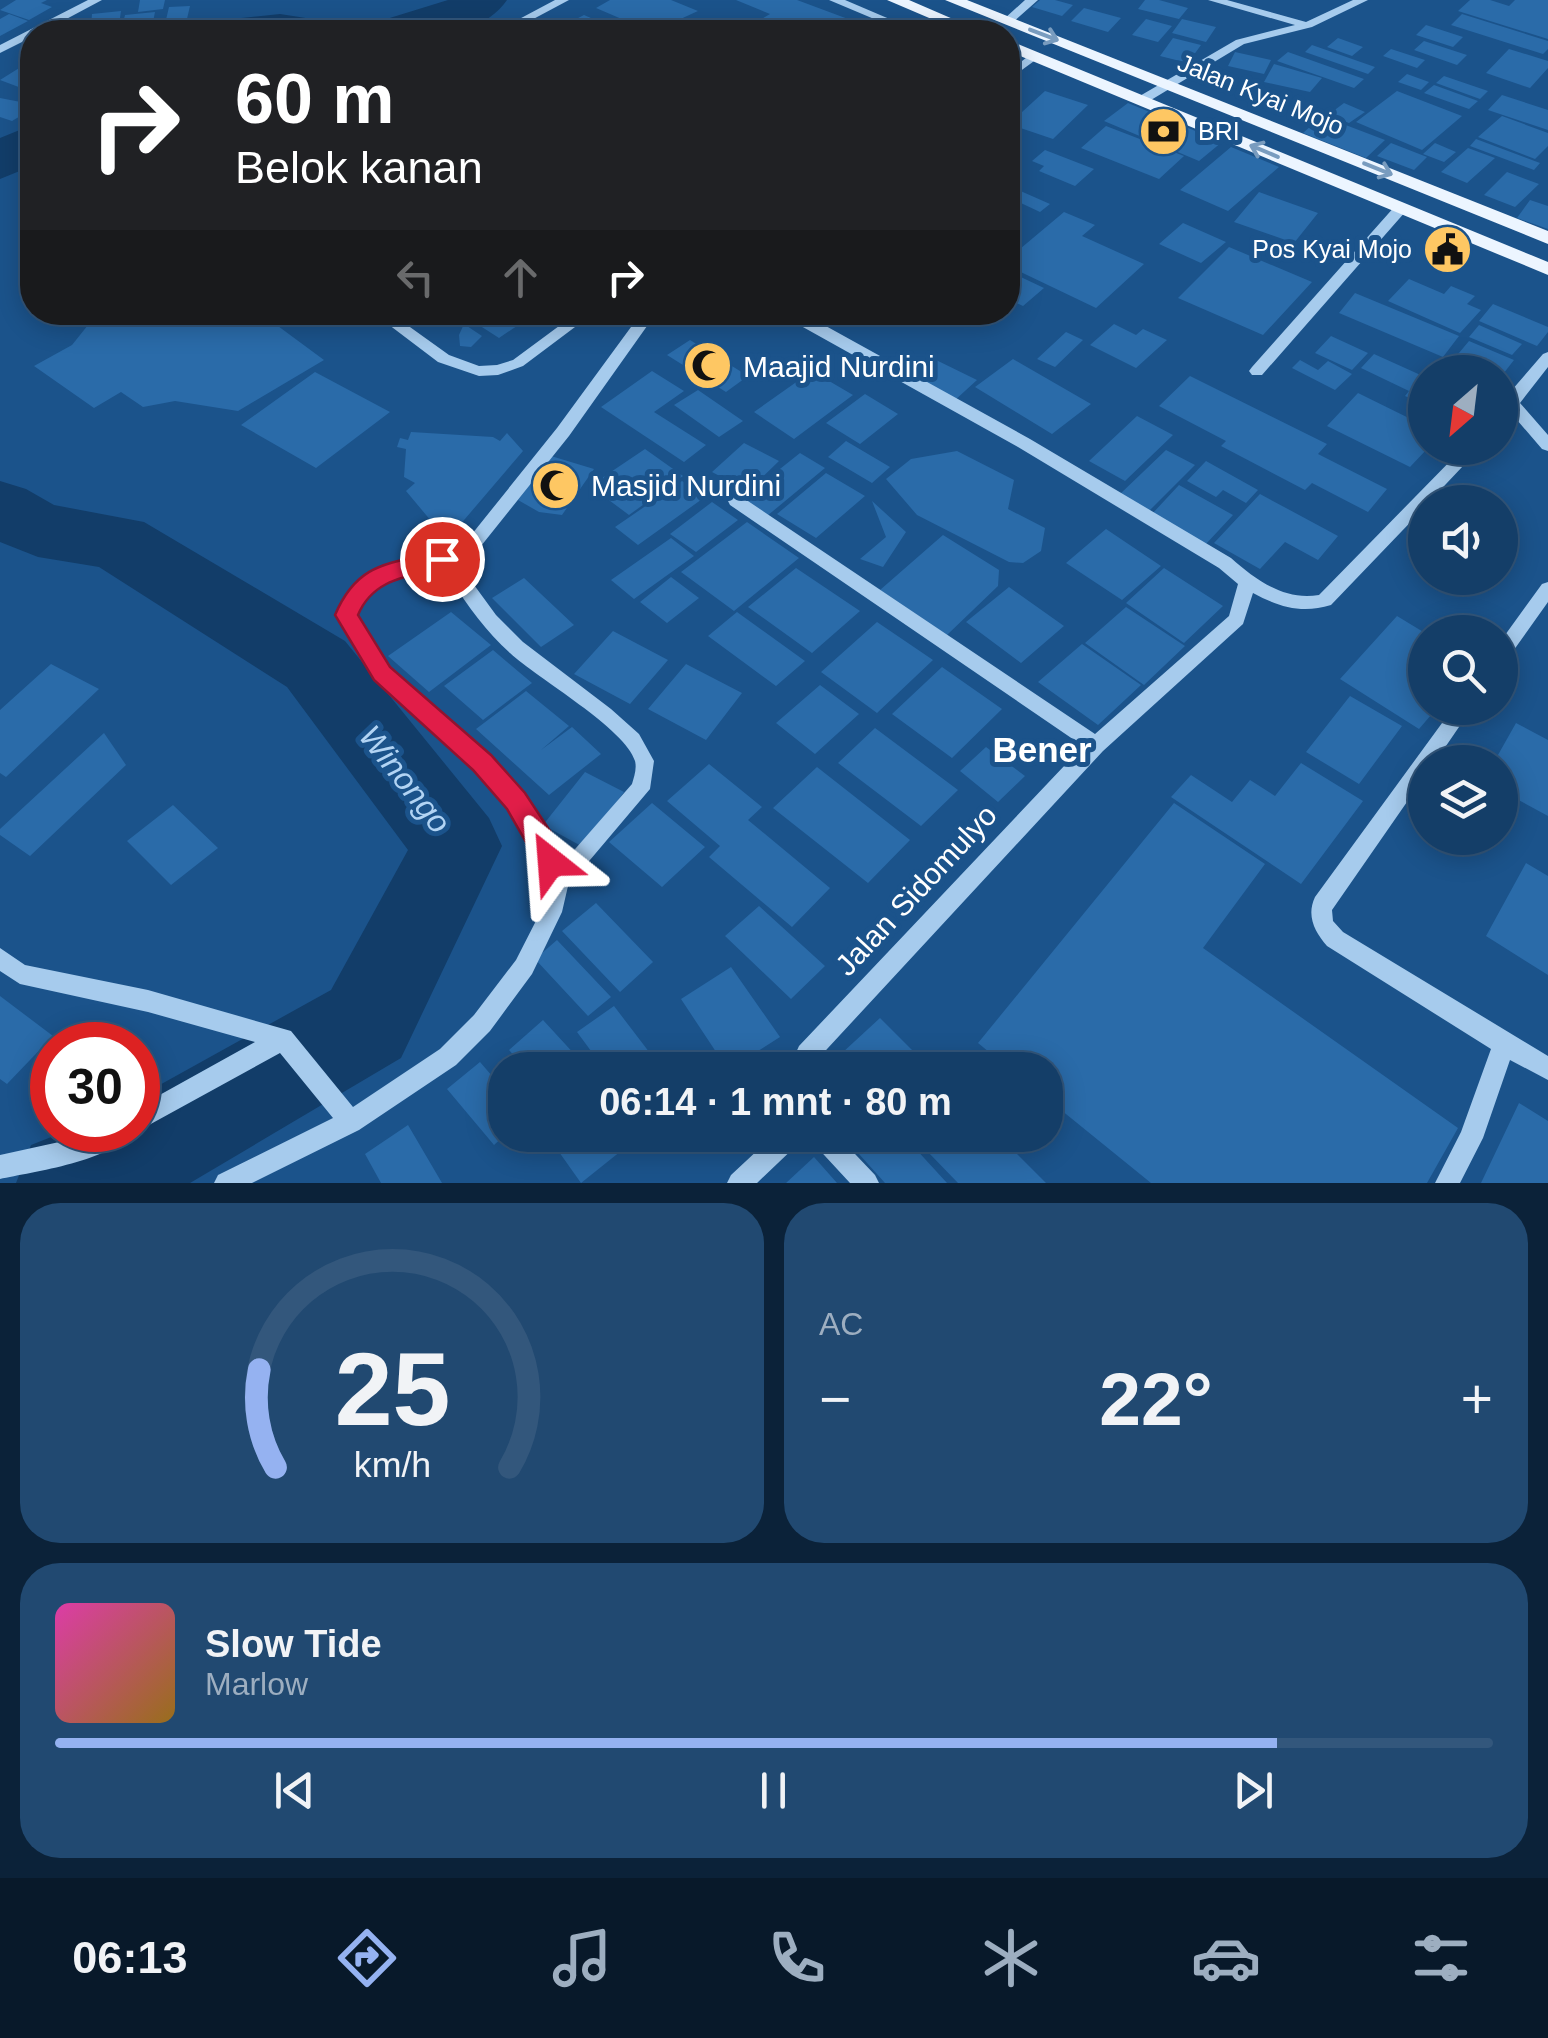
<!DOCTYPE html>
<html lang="id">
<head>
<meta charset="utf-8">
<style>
	:root { --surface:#143e68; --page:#214971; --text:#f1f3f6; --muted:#9daec0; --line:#33577c; --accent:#95b2f1 }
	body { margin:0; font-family:Helvetica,sans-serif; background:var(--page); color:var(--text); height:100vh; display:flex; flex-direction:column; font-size:38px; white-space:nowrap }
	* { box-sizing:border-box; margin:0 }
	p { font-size:32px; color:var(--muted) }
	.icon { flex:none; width:55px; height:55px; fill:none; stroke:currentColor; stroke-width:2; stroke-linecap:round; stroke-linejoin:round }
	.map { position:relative; height:1183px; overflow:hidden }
	.details { display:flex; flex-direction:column; gap:20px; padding:20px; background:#0b2239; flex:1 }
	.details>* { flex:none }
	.banner { position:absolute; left:20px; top:20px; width:1000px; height:305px; border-radius:40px; box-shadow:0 5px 25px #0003,0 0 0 2px var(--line); background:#202124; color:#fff; overflow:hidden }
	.needle { width:65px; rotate:208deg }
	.fabs { position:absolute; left:1408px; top:355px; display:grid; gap:20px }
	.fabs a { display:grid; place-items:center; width:110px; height:110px; border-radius:50%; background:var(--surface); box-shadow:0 5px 25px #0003,0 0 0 2px var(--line); font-size:50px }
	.speed { position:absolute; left:30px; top:1022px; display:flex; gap:20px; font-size:50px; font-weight:700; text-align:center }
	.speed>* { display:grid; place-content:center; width:130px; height:130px; border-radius:50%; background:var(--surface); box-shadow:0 5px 25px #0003,0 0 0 2px var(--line); line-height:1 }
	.speed .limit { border:15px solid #d22; background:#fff; color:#111 }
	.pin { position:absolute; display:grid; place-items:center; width:85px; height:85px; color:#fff; margin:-42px; border:5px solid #fff; border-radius:50%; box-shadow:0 2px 10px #0007 }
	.me { position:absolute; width:110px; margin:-55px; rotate:332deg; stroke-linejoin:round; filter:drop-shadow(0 0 8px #0008) }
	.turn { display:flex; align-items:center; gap:35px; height:210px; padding:0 50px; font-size:45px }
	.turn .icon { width:130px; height:130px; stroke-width:2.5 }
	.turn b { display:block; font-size:70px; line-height:85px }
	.lanes { display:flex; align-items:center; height:95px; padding:0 50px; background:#0003; justify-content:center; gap:50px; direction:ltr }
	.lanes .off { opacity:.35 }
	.big { font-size:75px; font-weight:700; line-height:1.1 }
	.details .card { flex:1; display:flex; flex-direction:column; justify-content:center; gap:15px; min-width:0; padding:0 35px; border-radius:40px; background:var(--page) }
	.details .dial { align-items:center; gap:0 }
	.dial svg { height:260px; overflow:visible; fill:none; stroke:var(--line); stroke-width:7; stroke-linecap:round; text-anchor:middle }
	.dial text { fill:var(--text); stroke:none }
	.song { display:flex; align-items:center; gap:30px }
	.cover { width:120px; height:120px; border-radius:15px; background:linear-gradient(135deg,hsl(320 70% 55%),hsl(40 70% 35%)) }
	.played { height:10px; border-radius:5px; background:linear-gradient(90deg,var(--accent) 85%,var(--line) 85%) }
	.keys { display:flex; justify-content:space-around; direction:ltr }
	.heat { display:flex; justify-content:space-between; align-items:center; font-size:55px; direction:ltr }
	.details .tiles { flex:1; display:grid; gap:20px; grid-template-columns:1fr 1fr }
	.card:last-child { grid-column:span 2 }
	.trip { position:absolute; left:488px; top:1052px; width:575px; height:100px; border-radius:40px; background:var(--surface); box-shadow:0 5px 25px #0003,0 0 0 2px var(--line); font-weight:700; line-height:100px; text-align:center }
	.tabs { display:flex; height:160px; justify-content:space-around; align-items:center; background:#08192a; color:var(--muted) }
	.tabs .icon { width:70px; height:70px }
	.tabs .selected { color:var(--accent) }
	.tabs b { font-size:45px; color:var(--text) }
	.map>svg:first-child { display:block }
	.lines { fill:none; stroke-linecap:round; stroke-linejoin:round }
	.river { fill:#123d69; fill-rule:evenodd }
	.building { fill:#2a6ba9 }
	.minor { fill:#a6cbed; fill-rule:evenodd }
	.major { fill:#ecf5ff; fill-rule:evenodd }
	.oneway { stroke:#799cbf }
	.route { fill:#e11d48; stroke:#92132f; stroke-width:2.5 }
	.labels { text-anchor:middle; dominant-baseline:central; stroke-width:10; stroke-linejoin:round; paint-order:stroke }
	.far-street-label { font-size:25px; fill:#fff; stroke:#1b538b }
	.far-poi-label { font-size:25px; fill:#fff; stroke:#1b538b; text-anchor:start }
	.poi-label { font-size:30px; fill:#fff; stroke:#1b538b; text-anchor:start }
	.street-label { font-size:30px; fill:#fff; stroke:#1b538b }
	.water-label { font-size:32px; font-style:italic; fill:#b2d4f4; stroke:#1b538b }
	.quarter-label { font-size:35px; font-weight:bold; fill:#fff; stroke:#1b538b }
</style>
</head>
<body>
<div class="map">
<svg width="1548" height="1183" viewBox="0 0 1548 1183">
	<rect width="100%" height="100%" fill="#1b538b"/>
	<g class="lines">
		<!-- river -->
		<path class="river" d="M448,0H507C479,41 417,35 373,32L380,21Z
			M280,14L325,21L332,32H205L212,21Z
			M32,125V166L0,179V138Z
			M0,481L26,489L54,505L144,522L345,641L489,818L502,846L401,1058L190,1183H16L31,1145L69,1130H138V1097L331,990L408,850L287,687L99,567L38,557L0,542Z"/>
	</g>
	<!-- building -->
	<path class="building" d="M16,0H47L41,3L52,7L29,20L0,10Z
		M140,0H165L163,9L138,12Z
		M610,0H671L698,11L652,32L596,8Z
		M736,0H797L883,32H740L770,14Z
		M1040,0H1055L1073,5L1062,16L1032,7Z
		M1145,0H1159L1188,8L1179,19L1138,9Z
		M1470,0H1490L1509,6L1515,0H1548V39L1458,11Z
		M190,6L186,23L165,24L169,7Z
		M1084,8L1121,18L1108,32L1071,21Z
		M121,11L118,32H99L100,26L91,27L92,14Z
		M155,12L151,32H121L125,15Z
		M9,14L28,21L0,36V19Z
		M1462,14L1548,41V49L1543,54L1451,25Z
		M584,15L623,32H551Z
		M1146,19L1172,26L1158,42L1132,35Z
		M1182,19L1216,27L1206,42L1172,33Z
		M1426,25L1463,37L1453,47L1416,35Z
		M1173,38L1201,45L1188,63L1160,56Z
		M1338,38L1363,47L1352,56L1327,47Z
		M1424,41L1467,55L1457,65L1414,50Z
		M1312,45L1375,67L1368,74L1305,52Z
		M1391,49L1425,60L1417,68L1383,56Z
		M1509,49L1548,61V68L1530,88L1486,73Z
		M1235,52L1271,60L1264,74L1228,66Z
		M1288,52L1364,79L1354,88L1277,61Z
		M32,60V84L24,89L0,80Z
		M1274,64L1322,78L1310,92L1264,82Z
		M1407,74L1429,82L1421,90L1398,82Z
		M1444,76L1488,91L1480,99L1436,83Z
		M1434,85L1478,101L1469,109L1424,93Z
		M1045,91L1088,105L1053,139L1009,124Z
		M1397,91L1462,116L1422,150L1356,122Z
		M1502,95L1548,110V130L1488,110Z
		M0,98L26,103L32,109L12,121L0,117Z
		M1128,103L1222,142L1199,161L1104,121Z
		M1344,103L1365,112L1349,123L1328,115Z
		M1322,116L1385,140L1366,158L1303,133Z
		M1502,116L1548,133V146L1535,159L1478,137Z
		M1106,126L1184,156L1159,179L1081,148Z
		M1476,139L1540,163L1534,170L1470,146Z
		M1391,143L1427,157L1414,170L1377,156Z
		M1435,143L1456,152L1444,162L1423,154Z
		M1231,147L1279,167L1228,211L1180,190Z
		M1468,148L1495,158L1467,183L1441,172Z
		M1045,150L1094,169L1075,186L1039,171L1044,166L1032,161Z
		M1507,172L1539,184L1515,207L1484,195Z
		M1016,189L1050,204L1040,212L1008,197Z
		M1259,192L1318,213L1294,243L1234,222Z
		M1530,200L1548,206V229L1517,218Z
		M1064,212L1095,225L1082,236L1144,264L1096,308L1008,266V259Z
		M1183,223L1226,242L1201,263L1159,244Z
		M1229,247L1312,282L1263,335L1178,298Z
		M1008,271L1044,288L1023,306L1008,299Z
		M1409,279L1444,294L1451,286L1475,296L1467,304L1481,310L1460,333L1388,301Z
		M1355,293L1459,336L1443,357L1339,313Z
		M1493,304L1548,327V332L1537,346L1479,321Z
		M81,312H259L324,360L238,411L175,401L143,407L121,392L94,408L34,366L72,345L92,320Z
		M483,312H529L533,315L499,338L471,320Z
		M835,312H876L860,325Z
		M464,324L482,336L471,347L460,346L459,335Z
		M1114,324L1136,335L1143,329L1167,340L1136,368L1090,345Z
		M1479,325L1522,344L1512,355L1469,337Z
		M1066,332L1083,340L1055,367L1037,359Z
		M1331,336L1368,353L1352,370L1315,353Z
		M690,340L748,376L726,392L667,355Z
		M1469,341L1514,360L1500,378V372H1443Z
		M1374,354L1425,377V405L1405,396L1409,391L1361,368Z
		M932,358L977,380L954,401L909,378Z
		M1013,359L1091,404L1052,434L975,387Z
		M1300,360L1318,370L1328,361L1352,374L1335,390L1292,368Z
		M652,371L684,391L654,412L706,445L684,462L601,407Z
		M812,371L853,395L794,439L754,412Z
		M315,372L390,412L316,468L241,425Z
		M1190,376L1327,444L1318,454L1387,489L1368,512L1312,483L1305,490L1221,446L1226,441L1159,406Z
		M698,390L743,421L719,437L674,405Z
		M1358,393L1425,426L1428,448L1410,467L1327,426Z
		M865,394L898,414L860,444L826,423Z
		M1137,416L1173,435L1125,481L1089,461Z
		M411,432L493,437L500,441L507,433L523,451L447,540L406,491L415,483L404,477L406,449L397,447L400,438L408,440Z
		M846,441L890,467L872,483L828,457Z
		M744,443L779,461L748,491L712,472Z
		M645,449L683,476L629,515L590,486Z
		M1166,450L1195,465L1148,512L1119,495Z
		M957,451L1014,480L1008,509L1045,528L1041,551L1023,563L1009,562L917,515L886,479L911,459Z
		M800,453L825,468L767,516L741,500Z
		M551,456L594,469L562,515L539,512L518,500Z
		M1206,461L1258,490L1246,503L1223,490L1216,497L1187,481Z
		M826,473L865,496L816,538L777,514Z
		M682,481L705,497L638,545L615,527Z
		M1179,485L1233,515L1205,545L1152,514Z
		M1260,494L1338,536L1318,560L1285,542L1260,569L1214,543Z
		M872,501L906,532L883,567L860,559L886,537Z
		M712,502L738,520L696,552L670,534Z
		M747,522L799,558L734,611L681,572Z
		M1106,529L1161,566L1122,600L1066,563Z
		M943,535L999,570L998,586L947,635L880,590Z
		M671,538L694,556L634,599L611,580Z
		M796,568L860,611L812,653L748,607Z
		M1164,568L1223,606L1184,643L1126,603Z
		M671,577L699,598L667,623L640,602Z
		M524,578L574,625L541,647L492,598Z
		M1009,587L1064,626L1021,663L966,622Z
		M1126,607L1185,646L1144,685L1085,643Z
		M451,612L491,645L429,692L388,656Z
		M737,612L805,661L776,686L708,636Z
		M1397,616L1425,633V708H1437L1419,729L1340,679Z
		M877,622L933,660L877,713L821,672Z
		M613,631L668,660L630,704L574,674Z
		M1082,644L1141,685L1098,725L1038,682Z
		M493,650L532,683L483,720L444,686Z
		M51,664L99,689L6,777L0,773V710Z
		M686,664L742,693L706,740L648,709Z
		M942,667L1002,709L952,758L892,714Z
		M820,685L859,714L815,754L776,723Z
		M526,691L569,726L541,750L572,727L601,754L549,795L476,729Z
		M1350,696L1402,726L1359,784L1306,752Z
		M1516,723L1548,740V816L1500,790V762H1494Z
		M875,728L958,790L921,826L838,763Z
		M104,733L126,765L30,856L0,835V829Z
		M986,747L1025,776L998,802L960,771Z
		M1301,763L1363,801L1301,884L1171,797L1191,775L1232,802L1250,780L1275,796Z
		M709,764L762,807L748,820L830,888L792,927L709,857L720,846L667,801Z
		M817,767L910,840L868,883L773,808Z
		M585,772L624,792L583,847L543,825Z
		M652,803L705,847L662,887L609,842Z
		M1174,803L1265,864L1203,948L1458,1128L1427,1183H1151L1045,1097V1070H1011L978,1043Z
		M173,805L218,848L171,885L127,841Z
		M1526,863L1548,876V975L1486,936Z
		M596,903L653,962L620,992L562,931Z
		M759,906L825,966L791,999L725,936Z
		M557,940L611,997L588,1016L535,959Z
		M731,967L780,1037L728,1070L681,999Z
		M0,996L53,1036L7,1084L0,1079Z
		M614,1006L656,1061L645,1070H605L577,1032Z
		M880,1018L932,1070H859L842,1053Z
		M543,1020L589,1070H527L509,1050Z
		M480,1062L505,1091V1135L494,1145L447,1089Z
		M1519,1103L1548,1121V1183H1481Z
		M408,1125L442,1183H381L365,1154Z
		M547,1135H641L581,1183Z
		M842,1135H903L947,1183H885Z
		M945,1135H998L1046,1183H958L928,1152Z
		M814,1157L837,1183H786Z"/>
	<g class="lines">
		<!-- minor -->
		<path class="minor" d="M88,0H102L42,32H32V37L0,53V45Z
			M555,0H569L509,32H495Z
			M829,0H845L920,32H905Z
			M1025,0H1038L1012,23H1004V19Z
			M1208,0H1227L1306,22L1353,0H1368L1312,27L1244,44L1146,103H1138V97L1236,40L1295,25Z
			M1031,54L1041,56L1008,80V72Z
			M1401,204L1406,205V211L1262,375H1252L1249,371L1252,367L1396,205Z
			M372,312H389L449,355L479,366L497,365L513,360L578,312H595L523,366L498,375L479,376L438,362Z
			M642,312H657L569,436L473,556L469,578L496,615L523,642L611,709L639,734L654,761L650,789L568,886L562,912L532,974L490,1031L456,1065L359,1130L252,1183H214L218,1175L333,1118L280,1053L138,1131V1107L255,1042L148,1012L20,984L0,971V948L25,965L148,990L291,1031L353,1107L440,1049L474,1015L516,960L541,911L549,882L529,839L498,794L383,684L354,645L338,615L346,594L357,581L371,572L412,558L460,549L557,428ZM455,562L451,579C467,606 487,632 510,653C537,678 626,729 635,761C637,769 634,777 632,784L562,864L543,826L512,782L396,673L381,655L356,615C370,573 417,570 455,562Z
			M776,312H797L815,320L1030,439L1231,558C1256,580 1284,601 1319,595L1463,448H1480L1429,502H1425V507L1331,605C1302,614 1279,607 1253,593L1243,624L1103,751L815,1062L811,1070H788L799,1046L1083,746L730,505L728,501L730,497H742L1095,734L1229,616L1238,584L1219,568L1018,447Z
			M1548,352V367L1520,403L1548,435V451L1542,449L1511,413L1500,422V406L1505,398L1543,354Z
			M1548,582V602L1506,661L1500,663V642L1542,584Z
			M1453,708H1472L1435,762H1425V776L1332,910L1333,921L1343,932L1548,1056V1080L1510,1060L1483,1138L1460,1183H1435L1461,1132L1491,1049L1327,946C1315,932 1306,916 1315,897Z
			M94,1130H130C117,1161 31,1172 0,1179V1155L82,1137Z
			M774,1135H803L799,1143L757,1183H727L731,1175Z
			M809,1135H837L875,1175L879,1183H850L813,1143Z"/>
		<!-- major -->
		<path class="major" d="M887,0H909L983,32H962Z
			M945,0H967L1548,231V244Z
			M1008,40L1548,262V275L1008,51Z"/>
	</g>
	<!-- one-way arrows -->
	<defs><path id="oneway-shaft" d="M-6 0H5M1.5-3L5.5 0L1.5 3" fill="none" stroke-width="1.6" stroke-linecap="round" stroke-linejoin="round" transform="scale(2.5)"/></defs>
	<g class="oneway">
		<use href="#oneway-shaft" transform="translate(1044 35) rotate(21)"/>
		<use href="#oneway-shaft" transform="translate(1264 151) rotate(-157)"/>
		<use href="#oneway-shaft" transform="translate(1378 169) rotate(22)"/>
	</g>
	<!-- route -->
	<path class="route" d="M442,551L450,553L453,559L450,565C414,576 374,576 358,615L390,667L491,755L525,793L552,834L564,862L560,870L551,874L542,870L507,809L473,770L374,680L335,615C358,561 390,564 442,551Z"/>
	<!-- icons -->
	<defs>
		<symbol id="bank-disc" viewBox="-11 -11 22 22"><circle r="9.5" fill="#fec763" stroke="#1b538b"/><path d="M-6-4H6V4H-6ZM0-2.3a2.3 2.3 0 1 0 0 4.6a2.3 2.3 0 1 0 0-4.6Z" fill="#111"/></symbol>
		<symbol id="civic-disc" viewBox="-11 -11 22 22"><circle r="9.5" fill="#fec763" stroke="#1b538b"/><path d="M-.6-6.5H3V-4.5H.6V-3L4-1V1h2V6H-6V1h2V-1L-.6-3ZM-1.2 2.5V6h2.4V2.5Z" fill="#111"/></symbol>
		<symbol id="mosque-disc" viewBox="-11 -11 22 22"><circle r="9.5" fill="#fec763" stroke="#1b538b"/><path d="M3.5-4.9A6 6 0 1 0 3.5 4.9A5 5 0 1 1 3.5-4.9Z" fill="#111"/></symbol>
	</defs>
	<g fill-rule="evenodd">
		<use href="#bank-disc" x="1136" y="104" width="55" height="55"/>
		<use href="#civic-disc" x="1420" y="222" width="55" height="55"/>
		<use href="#mosque-disc" x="680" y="338" width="55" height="55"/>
		<use href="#mosque-disc" x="528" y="458" width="55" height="55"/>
	</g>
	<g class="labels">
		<!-- far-street labels -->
		<g class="far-street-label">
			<text transform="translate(1261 94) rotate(22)">Jalan Kyai Mojo</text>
		</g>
		<!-- far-poi labels -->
		<g class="far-poi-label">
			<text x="1198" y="131">BRI</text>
			<text x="1412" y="249" text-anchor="end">Pos Kyai Mojo</text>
		</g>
		<!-- poi labels -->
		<g class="poi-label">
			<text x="743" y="366">Maajid Nurdini</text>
			<text x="591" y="485">Masjid Nurdini</text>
		</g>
		<!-- street labels -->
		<g class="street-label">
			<text transform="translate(916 890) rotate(-47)">Jalan Sidomulyo</text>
		</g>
		<!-- water labels -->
		<g class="water-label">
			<text transform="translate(405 779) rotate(52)">Winongo</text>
		</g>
		<!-- quarter labels -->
		<g class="quarter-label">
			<text x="1042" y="749">Bener</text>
		</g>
	</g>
</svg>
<div class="fabs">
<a><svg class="needle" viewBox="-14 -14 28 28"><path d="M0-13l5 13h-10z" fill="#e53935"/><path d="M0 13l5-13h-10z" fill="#9daec0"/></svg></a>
<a><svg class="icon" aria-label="sound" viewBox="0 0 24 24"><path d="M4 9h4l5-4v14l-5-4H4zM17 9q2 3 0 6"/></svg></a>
<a><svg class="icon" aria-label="search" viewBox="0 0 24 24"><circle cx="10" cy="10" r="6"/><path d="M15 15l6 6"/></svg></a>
<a><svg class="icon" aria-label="layers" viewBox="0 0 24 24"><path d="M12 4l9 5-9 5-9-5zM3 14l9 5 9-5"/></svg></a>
</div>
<div class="speed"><div class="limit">30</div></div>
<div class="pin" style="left:442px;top:559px;background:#d93025"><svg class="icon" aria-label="arrive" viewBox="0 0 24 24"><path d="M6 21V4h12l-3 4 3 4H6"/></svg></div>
<svg class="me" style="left:551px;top:862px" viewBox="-20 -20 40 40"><path d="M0-17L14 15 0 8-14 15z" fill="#e11d48" stroke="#fff" stroke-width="4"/></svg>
<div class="trip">06:14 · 1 mnt · 80 m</div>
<div class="banner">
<div class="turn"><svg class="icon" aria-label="right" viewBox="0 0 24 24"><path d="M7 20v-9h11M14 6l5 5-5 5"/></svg><div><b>60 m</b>Belok kanan</div></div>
<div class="lanes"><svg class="icon off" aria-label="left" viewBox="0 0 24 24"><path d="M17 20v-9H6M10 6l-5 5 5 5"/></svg><svg class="icon off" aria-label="ahead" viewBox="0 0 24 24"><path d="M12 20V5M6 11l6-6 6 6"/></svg><svg class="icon" aria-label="right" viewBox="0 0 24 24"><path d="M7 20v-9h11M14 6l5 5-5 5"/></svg></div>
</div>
</div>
<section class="details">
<div class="tiles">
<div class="card dial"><svg viewBox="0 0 100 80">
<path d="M14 69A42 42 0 1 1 86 69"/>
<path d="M14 69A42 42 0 0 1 9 39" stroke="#95b2f1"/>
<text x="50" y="56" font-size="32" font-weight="700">25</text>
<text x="50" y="72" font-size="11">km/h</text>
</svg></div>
<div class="card"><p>AC</p>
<div class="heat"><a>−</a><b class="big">22°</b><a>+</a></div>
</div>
<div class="card">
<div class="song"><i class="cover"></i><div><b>Slow Tide</b><p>Marlow</p></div></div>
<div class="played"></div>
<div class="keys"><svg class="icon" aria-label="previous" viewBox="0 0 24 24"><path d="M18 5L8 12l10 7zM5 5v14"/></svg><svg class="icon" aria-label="pause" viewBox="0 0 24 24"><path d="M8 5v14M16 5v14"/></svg><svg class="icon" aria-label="next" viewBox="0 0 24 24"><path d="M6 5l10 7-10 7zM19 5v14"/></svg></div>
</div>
</div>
</section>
<nav class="tabs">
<b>06:13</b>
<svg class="icon selected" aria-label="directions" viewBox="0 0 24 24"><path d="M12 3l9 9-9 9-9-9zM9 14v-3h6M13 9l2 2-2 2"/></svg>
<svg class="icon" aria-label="music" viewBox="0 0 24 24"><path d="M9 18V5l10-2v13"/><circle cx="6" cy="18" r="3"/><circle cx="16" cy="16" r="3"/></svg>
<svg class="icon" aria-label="phone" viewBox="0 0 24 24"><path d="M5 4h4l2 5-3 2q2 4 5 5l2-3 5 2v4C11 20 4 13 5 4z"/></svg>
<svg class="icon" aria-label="climate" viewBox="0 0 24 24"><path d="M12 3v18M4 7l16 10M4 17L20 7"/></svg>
<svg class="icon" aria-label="car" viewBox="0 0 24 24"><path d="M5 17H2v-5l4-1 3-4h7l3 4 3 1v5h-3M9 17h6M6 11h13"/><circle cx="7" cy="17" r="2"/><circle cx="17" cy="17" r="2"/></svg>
<svg class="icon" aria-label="filters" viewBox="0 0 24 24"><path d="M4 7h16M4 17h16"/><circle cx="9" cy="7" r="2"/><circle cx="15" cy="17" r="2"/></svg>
</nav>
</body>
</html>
